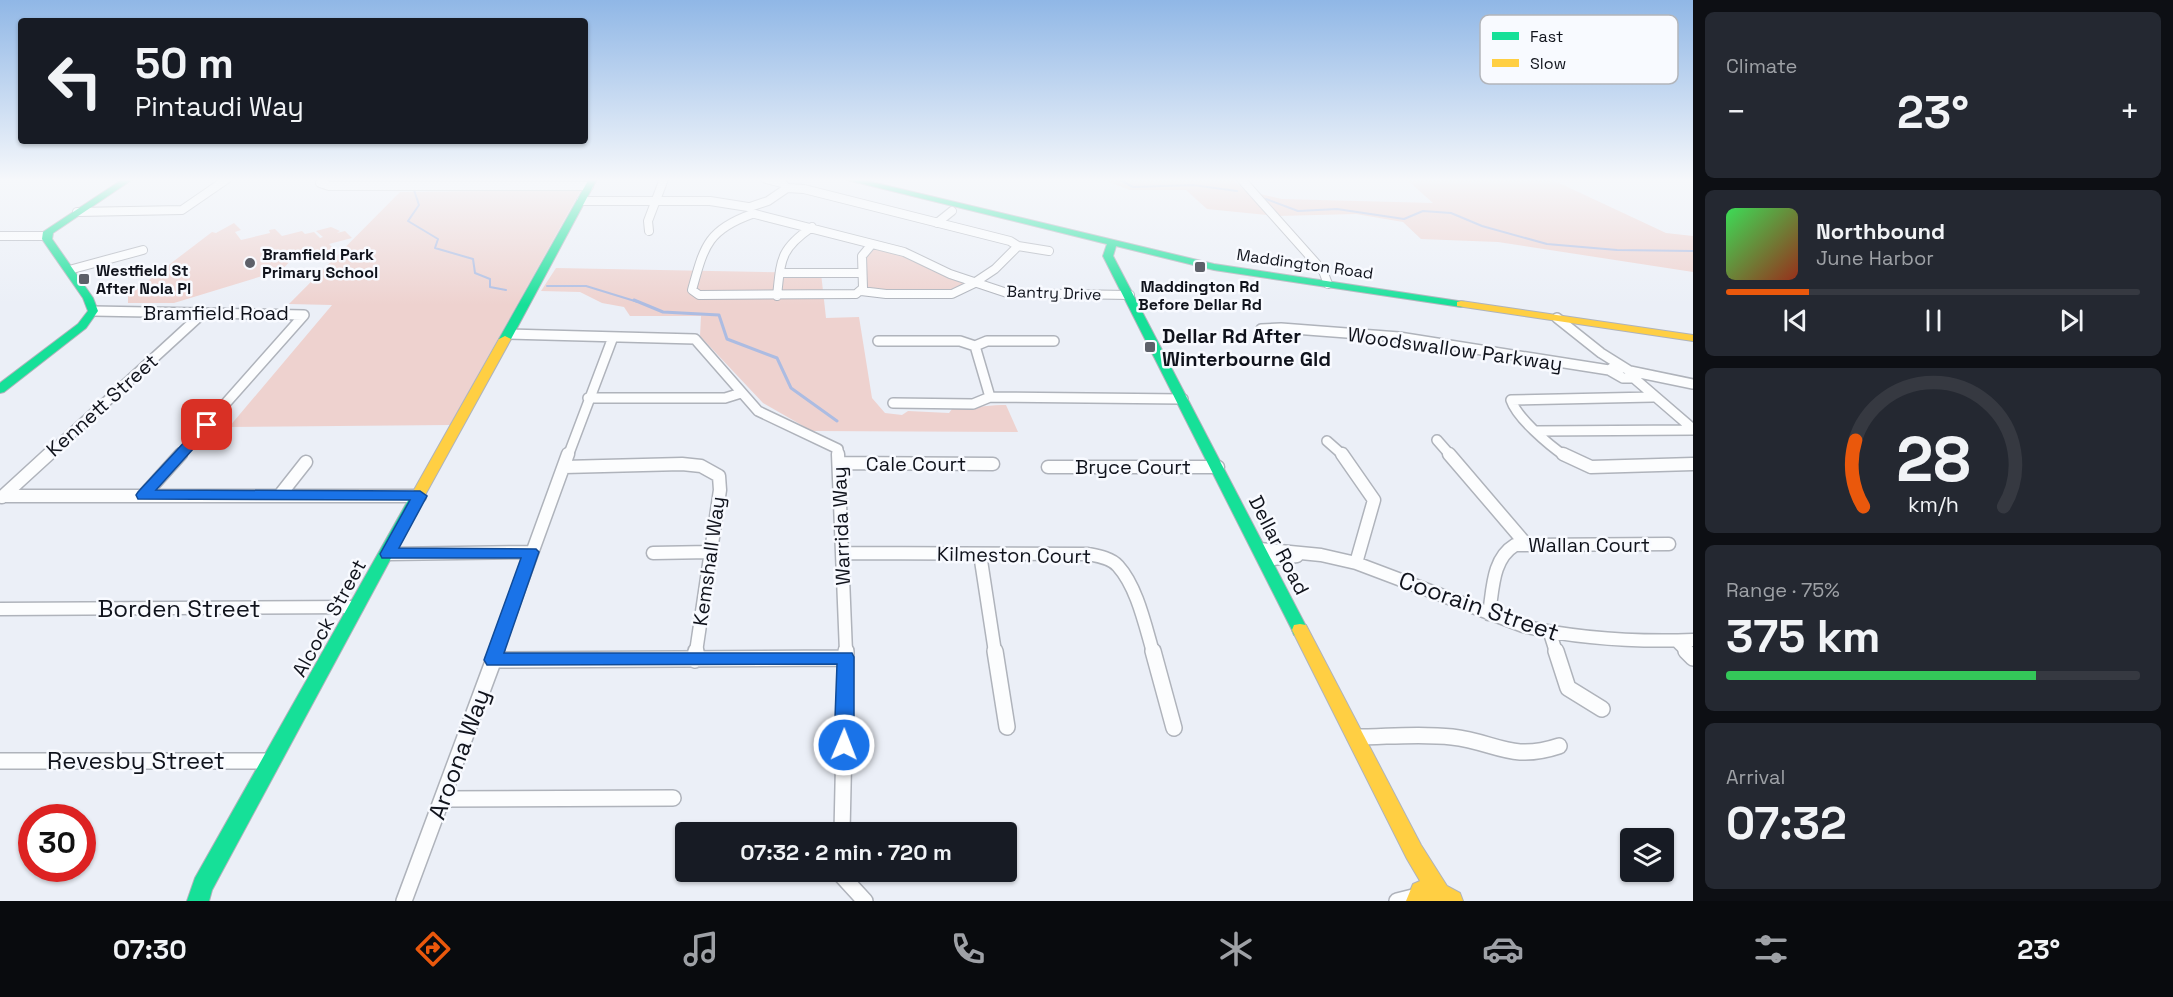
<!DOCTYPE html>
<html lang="en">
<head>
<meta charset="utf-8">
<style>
	:root { --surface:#171b24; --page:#242831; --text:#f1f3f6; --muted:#9ea1a6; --line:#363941; --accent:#ea580c }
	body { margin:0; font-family:"Space Grotesk",sans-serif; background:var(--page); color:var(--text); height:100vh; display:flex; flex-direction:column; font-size:22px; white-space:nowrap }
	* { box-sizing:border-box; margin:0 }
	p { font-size:20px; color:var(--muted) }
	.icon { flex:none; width:33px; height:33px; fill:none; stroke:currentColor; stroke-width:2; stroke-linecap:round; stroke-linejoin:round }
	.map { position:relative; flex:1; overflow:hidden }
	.panel { display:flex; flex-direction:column; gap:12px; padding:12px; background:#0d0f14; width:480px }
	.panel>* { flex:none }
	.hud { position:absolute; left:18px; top:18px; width:570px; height:126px; border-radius:6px; box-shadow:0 2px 4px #0004; background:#171b24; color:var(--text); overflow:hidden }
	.fabs { position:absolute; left:1620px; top:828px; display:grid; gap:12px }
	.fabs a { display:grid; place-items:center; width:54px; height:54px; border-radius:6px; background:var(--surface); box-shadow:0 2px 4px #0004; font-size:30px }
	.speed { position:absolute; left:18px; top:804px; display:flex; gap:12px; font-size:30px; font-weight:700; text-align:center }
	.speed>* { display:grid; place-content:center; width:78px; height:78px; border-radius:50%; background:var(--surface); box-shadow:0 2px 4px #0004; line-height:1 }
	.speed .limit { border:9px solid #d22; background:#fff; color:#111 }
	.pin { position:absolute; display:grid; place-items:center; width:51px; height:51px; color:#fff; margin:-26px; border-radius:12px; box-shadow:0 3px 9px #0006 }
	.me { position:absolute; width:66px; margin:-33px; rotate:1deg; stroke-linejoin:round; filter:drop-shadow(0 0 4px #0008) }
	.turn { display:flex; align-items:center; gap:21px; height:126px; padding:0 18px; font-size:27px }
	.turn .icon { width:78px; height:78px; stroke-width:2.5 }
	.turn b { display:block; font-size:42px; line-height:51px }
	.big { font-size:45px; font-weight:800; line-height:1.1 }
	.panel .card { flex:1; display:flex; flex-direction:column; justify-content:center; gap:9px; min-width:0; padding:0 21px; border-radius:9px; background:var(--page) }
	.panel .dial { align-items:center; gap:0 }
	.dial svg { height:156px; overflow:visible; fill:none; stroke:var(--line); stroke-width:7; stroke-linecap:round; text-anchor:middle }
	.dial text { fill:var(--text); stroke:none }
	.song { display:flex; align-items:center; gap:18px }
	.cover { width:72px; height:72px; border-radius:9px; background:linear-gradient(135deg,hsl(130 70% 55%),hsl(10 70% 35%)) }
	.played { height:6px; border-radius:3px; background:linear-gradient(90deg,var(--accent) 20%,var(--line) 20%) }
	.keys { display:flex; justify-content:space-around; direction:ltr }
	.heat { display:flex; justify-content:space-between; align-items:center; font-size:33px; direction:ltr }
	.charge { height:9px; border-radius:4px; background:linear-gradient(90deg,#34c759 75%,var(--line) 0) }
	.trip { position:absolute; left:675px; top:822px; width:342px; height:60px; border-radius:6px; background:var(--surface); box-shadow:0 2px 4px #0004; font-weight:800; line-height:60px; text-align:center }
	.tabs { display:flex; height:96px; justify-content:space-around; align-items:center; background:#090b0e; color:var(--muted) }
	.tabs .icon { width:42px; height:42px }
	.tabs .current { color:var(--accent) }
	.tabs b { font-size:27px; color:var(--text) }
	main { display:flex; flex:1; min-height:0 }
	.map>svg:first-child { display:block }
	.green { fill:#eed2cf }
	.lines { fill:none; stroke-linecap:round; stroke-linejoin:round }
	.stream-far1 { stroke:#acbce2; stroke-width:2 }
	.stream { stroke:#acbce2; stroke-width:3 }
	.street-far3-casing { stroke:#afb3bb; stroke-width:10 }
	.street-far2-casing { stroke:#afb3bb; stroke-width:12 }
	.street-far1-casing { stroke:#afb3bb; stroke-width:15 }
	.street-casing { stroke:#afb3bb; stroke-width:18 }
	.fast-casing { stroke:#afb3bb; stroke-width:2 }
	.slow-casing { stroke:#afb3bb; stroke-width:2 }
	.street-far3 { stroke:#fcfdfe; stroke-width:8 }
	.street-far2 { stroke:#fcfdfe; stroke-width:9 }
	.street-far1 { stroke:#fcfdfe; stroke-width:12 }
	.street { stroke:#fcfdfe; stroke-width:15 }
	.fast { fill:#16e098; fill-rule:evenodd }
	.slow { fill:#ffcf43; fill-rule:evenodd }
	.route { fill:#1a73e8; stroke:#114b97; stroke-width:1.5 }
	.poi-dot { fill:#5d6069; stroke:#f8faff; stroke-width:2 }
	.labels { text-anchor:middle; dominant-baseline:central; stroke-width:5; stroke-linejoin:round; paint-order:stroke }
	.far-poi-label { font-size:16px; font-weight:bold; fill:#10131c; stroke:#f8faff; text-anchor:start }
	.far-street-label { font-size:16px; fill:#10131c; stroke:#f8faff }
	.street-label { font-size:20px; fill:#10131c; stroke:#f8faff }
	.poi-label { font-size:20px; font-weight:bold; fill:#10131c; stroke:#f8faff; text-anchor:start }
	.near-street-label { font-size:24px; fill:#10131c; stroke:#f8faff }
	.key { fill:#f8faff; stroke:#b2b5bb; stroke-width:1.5 }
	.key-label { font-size:16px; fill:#10131c }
</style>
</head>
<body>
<main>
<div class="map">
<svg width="1693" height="901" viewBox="0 0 1693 901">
	<rect width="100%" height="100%" fill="#ebeff7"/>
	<!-- green -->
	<path class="green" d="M1101,179L1234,181L1246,191L1282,199L1433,203L1406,179H1543L1557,182L1666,233L1693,236V272L1498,242L1421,239L1403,222L1356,214L1277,216L1207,209L1186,190H1130Z
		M581,190L450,425L229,427L332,305L289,304L400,192Z
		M234,223L241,230L235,232L241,240L270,233L269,230L275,229L282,236L302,231L305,234L314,232L320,238L323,237L316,231L331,227L340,231L337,233L345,231L352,238L329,244L336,251L302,261L295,253L292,254L290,261L282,270L174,303H128V296L212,232L216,233Z
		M872,244L975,283L960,292L861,291L862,262Z
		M556,268L821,273L826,318L859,317L872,398L885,413L902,415L908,411L949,413L952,409C972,410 986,404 1006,405L1018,432L812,431L763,403L700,336L701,316H630L624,307L602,303L580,292L541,291Z"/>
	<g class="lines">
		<!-- stream-far1 -->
		<path class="stream-far1" d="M1118,179L1133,187L1193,185L1237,191
			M411,184L416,179
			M414,190L419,205L408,221L438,239L435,248L473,259L475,273L490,279V287L506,290
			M1266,199L1298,211L1337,209L1404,219L1423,211L1451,213L1482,226L1547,244L1617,250L1693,251
			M547,286H586L638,302"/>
		<!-- stream -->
		<path class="stream" d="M634,300L663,312L719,315L727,339L777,358L791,388L837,421"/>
		<defs>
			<path id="street-far3" d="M324,179L320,183L329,186H589
				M1241,179L1323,271L1328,284
				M787,188L804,189L1010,241L1018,246L995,269L974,283
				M581,201H710L748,207
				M750,207L768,201L787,188L782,183L766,179
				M77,212L182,210L227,179
				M752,214C707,230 704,247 692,290L699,295L856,294L863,288L862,256L872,244
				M755,214L904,252L950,274L1007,293L1130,295
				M937,223L952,211
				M649,231L648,221L664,179
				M0,236H47
				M1018,246L1049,251
				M69,270L143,250
				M780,273H862
				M861,291L886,294H952L975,283
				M777,296C781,259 780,249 812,227"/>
			<path id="street-far2" d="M93,311L304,315L179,456
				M1557,318L1601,353L1633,373L1636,378H1623L1609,370L1613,367L1623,368
				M1261,329L1281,328L1399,337L1609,370
				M508,334L695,339L758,411L838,449V456
				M878,341H960L975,346L990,397L1183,399
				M975,346L987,341H1054
				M1630,371L1693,384
				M1635,379L1693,429
				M588,398H725L741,393
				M893,403L973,404L990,397
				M1537,431L1693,430
				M1437,440L1451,456
				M1327,441L1344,456
				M47,456L203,313
				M568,456L613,337
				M1565,456C1549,445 1517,418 1511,400L1653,397"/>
			<path id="street-far1" d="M838,454L846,652
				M1342,454L1374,500L1356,563
				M1449,454L1526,544
				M1563,454L1591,467L1693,464
				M840,463L993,464
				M564,467L682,464L701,466L719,476L720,490L696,652
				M1048,467H1218
				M144,495L181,454
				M280,495L306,462
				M3,496H420
				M2,497L49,454
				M1260,549L1321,555L1356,563L1523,626C1579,639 1635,642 1693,640
				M653,553L711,552
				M842,553L1088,554C1098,556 1111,558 1118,566C1137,587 1145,625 1153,652
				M388,554L531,552
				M980,554L995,652
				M1265,560L1297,556
				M0,609L357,607
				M1489,614C1493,589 1492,559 1515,545L1669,544
				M1550,633L1556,652
				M1677,641L1688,652
				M496,652L568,454"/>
			<path id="street" d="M995,651L1007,727
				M1153,651L1174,728
				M1556,651L1568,688L1602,709
				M1686,651L1693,658
				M493,660L846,658
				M695,660L696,651
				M1355,737C1386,737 1420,733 1452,737C1496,742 1511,762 1559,746
				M0,761H272
				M443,799L673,798
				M842,832L846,651
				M842,872V876L865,901
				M404,901L497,651
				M1397,901L1417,896"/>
			<path id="fast" d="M123,179H133L53,233L52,239L93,298L98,311L86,328L4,392L0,393V383L78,324L88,311L83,298L42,239L43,232Z
				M589,179H597L511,339L505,342L501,341L499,339Z
				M843,179H859L1214,264L1465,302V306L1461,307L1214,270L1116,246L1113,256L1308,630L1306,635L1300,636L1294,635L1292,630L1103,256L1107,244Z
				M417,492L424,497L212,890L209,901H187L195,878L410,497Z"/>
			<path id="slow" d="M1461,301L1693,335V341L1457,306V302Z
				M505,336L511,339L424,497L422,500H412L410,497L499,339Z
				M1300,624L1306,625L1421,845L1447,886L1460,893L1463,901H1406L1413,884L1420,881L1407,859L1292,630L1294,625Z"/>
		</defs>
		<!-- street-far3 casing -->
		<use href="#street-far3" class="street-far3-casing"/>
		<!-- street-far2 casing -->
		<use href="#street-far2" class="street-far2-casing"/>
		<!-- street-far1 casing -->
		<use href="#street-far1" class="street-far1-casing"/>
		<!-- street casing -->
		<use href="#street" class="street-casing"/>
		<!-- fast casing -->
		<use href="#fast" class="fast-casing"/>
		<!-- slow casing -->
		<use href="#slow" class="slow-casing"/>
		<!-- street-far3 -->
		<use href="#street-far3" class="street-far3"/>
		<!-- street-far2 -->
		<use href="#street-far2" class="street-far2"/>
		<!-- street-far1 -->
		<use href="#street-far1" class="street-far1"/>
		<!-- street -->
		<use href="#street" class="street"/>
		<!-- fast -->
		<use href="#fast" class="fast"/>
		<!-- slow -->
		<use href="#slow" class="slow"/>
	</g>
	<!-- sky -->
	<linearGradient id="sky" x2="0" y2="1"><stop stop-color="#90b7e6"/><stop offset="0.59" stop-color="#f6f8fb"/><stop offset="1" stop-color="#f6f8fb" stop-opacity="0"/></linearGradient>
	<rect width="1693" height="305" fill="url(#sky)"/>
	<!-- route -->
	<path class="route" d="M207,421L214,425L212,428L156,490L420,491L427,496L399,548L536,549L539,552L504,653H852L854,657V745L851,751L844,753L837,751L834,745L837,664L487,665L484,660L521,558H382L380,554L410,500L138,499L136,495L138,492L203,422Z"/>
	<!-- markers -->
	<g class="poi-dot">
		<circle cx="250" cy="263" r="6"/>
		<rect x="1194" y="261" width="12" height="12" rx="3"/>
		<rect x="78" y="273" width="12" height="12" rx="3"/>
		<rect x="1144" y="341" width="12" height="12" rx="3"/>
	</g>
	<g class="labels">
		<!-- far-poi labels -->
		<g class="far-poi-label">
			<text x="262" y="254">Bramfield Park<tspan x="262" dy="18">Primary School</tspan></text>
			<text x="96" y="270">Westfield St<tspan x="96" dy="18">After Nola Pl</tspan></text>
			<text x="1200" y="286" text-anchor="middle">Maddington Rd<tspan x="1200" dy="18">Before Dellar Rd</tspan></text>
		</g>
		<!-- far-street labels -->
		<g class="far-street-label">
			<text transform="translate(1305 264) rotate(8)">Maddington Road</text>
			<text transform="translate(1054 293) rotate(2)">Bantry Drive</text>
		</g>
		<!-- street labels -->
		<g class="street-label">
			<text x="216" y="313">Bramfield Road</text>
			<text transform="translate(1455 349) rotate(8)">Woodswallow Parkway</text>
			<text transform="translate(102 405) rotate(-42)">Kennett Street</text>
			<text x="916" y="464">Cale Court</text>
			<text x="1133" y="467">Bryce Court</text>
			<text transform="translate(841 526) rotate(-92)">Warrida Way</text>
			<text transform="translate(1279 545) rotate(63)">Dellar Road</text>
			<text x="1589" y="545">Wallan Court</text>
			<text transform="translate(1014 555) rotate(1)">Kilmeston Court</text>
			<text transform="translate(709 561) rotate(-82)">Kemshall Way</text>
			<text transform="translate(329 618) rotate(-61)">Alcock Street</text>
		</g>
		<!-- poi labels -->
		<g class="poi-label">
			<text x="1162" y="336">Dellar Rd After<tspan x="1162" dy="23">Winterbourne Gld</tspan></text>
		</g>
		<!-- near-street labels -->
		<g class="near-street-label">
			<text transform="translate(1479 606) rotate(19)">Coorain Street</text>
			<text x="179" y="608">Borden Street</text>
			<text transform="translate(459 754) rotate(-70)">Aroona Way</text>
			<text x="136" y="760">Revesby Street</text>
		</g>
	</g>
	<!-- legend -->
	<rect x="1480" y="15" width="198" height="69" rx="9" class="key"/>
	<rect x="1492" y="32" width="27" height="8" fill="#16e098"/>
	<rect x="1492" y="59" width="27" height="8" fill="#ffcf43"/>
	<g class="key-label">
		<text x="1530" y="42">Fast</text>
		<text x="1530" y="69">Slow</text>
	</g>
</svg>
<div class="fabs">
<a><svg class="icon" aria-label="layers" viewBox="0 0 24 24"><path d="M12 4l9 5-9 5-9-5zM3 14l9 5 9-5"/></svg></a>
</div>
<div class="speed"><div class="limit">30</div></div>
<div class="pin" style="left:207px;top:425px;background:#d93025"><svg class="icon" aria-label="arrive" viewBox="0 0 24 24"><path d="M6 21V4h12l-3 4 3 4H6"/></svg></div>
<svg class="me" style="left:844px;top:745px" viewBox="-20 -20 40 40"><circle r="17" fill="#1a73e8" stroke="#fff" stroke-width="3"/><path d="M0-11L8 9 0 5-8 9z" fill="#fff"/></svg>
<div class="trip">07:32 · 2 min · 720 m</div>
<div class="hud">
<div class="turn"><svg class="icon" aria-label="left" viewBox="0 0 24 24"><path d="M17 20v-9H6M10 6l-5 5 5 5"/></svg><div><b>50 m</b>Pintaudi Way</div></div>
</div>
</div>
<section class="panel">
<div class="card"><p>Climate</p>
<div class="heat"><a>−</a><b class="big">23°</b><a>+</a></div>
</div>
<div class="card">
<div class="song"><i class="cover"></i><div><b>Northbound</b><p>June Harbor</p></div></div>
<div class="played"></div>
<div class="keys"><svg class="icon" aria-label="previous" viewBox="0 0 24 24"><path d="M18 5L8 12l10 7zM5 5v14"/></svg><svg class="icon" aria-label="pause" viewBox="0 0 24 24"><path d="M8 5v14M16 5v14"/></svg><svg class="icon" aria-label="next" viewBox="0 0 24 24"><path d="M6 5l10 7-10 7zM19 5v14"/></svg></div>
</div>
<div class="card dial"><svg viewBox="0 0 100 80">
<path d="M14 69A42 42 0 1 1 86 69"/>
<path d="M14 69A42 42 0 0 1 10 35" stroke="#ea580c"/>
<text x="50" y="56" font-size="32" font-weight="700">28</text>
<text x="50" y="72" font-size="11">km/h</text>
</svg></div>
<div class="card"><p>Range · 75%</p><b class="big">375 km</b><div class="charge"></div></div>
<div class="card"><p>Arrival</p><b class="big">07:32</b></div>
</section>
</main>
<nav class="tabs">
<b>07:30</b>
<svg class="icon current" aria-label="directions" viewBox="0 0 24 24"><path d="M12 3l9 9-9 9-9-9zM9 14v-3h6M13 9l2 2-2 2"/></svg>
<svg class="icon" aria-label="music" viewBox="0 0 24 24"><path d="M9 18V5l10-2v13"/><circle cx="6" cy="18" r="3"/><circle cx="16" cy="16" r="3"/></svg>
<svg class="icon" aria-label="phone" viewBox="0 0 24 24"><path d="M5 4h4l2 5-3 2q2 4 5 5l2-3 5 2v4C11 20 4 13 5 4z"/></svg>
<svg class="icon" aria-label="climate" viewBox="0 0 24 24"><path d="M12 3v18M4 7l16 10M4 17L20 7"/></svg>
<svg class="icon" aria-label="car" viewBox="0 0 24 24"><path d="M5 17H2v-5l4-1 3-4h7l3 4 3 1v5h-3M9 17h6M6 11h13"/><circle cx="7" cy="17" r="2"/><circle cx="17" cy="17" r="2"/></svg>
<svg class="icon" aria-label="filters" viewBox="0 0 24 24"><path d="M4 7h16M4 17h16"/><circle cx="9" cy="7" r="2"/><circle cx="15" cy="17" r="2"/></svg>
<b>23°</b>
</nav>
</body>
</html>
